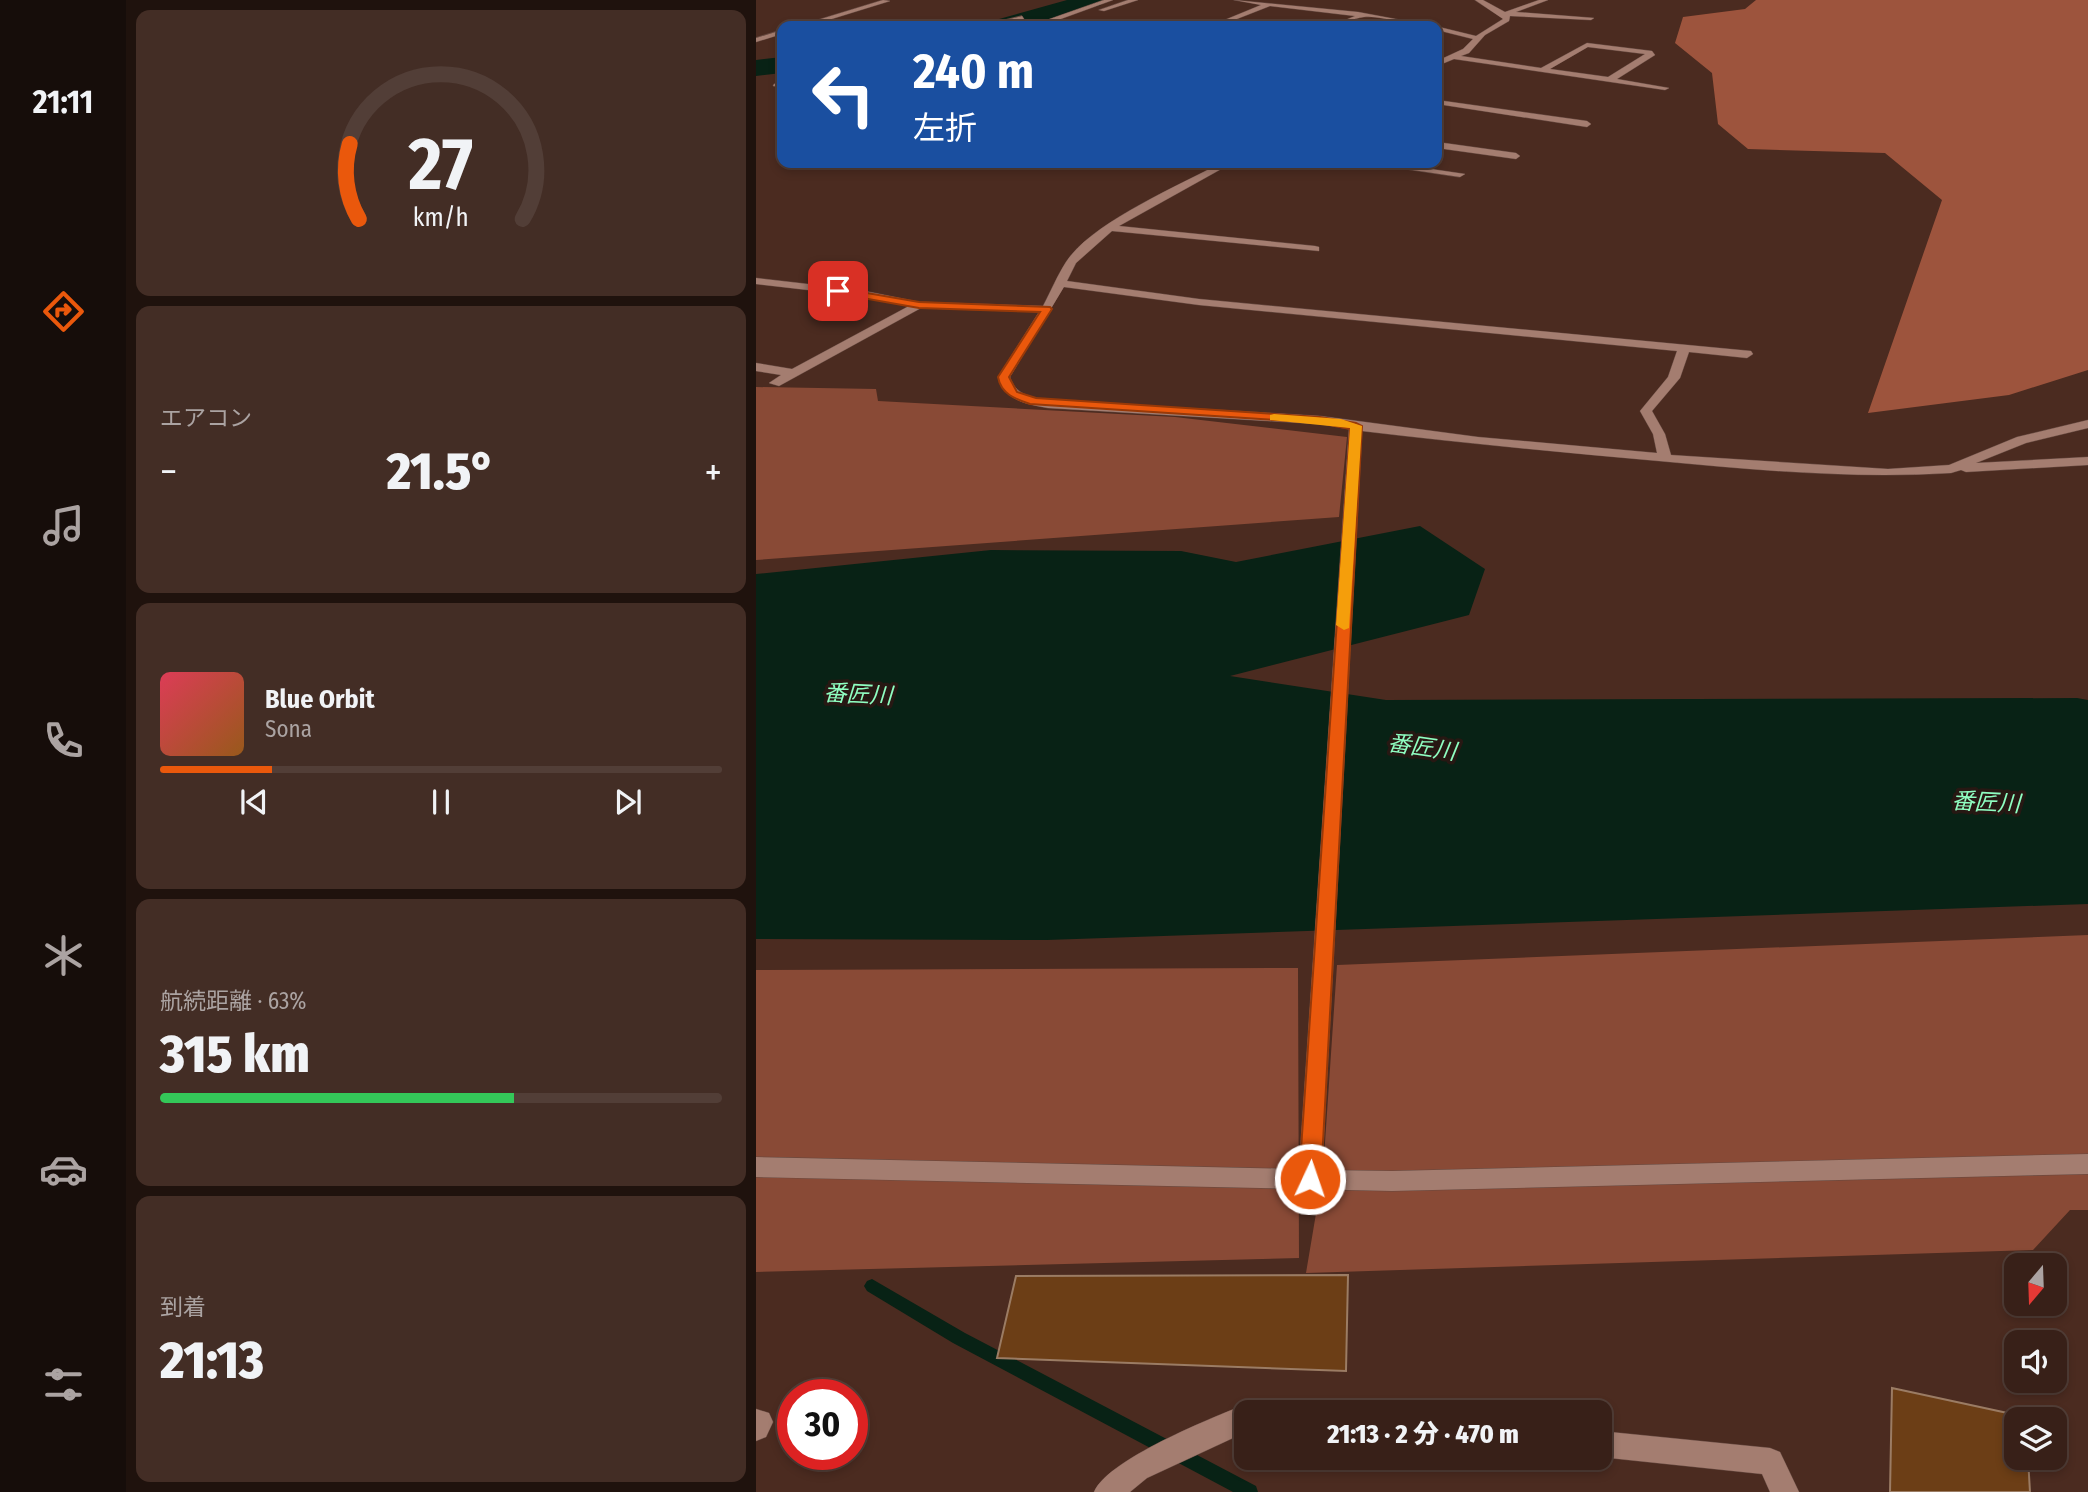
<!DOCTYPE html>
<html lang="ja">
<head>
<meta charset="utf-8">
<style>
	:root { --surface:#382018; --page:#432d25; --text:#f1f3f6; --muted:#aba3a2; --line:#523e37; --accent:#ea580c }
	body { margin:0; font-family:"Fira Sans Condensed","Noto Sans JP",sans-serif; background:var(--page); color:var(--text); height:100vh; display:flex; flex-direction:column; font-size:26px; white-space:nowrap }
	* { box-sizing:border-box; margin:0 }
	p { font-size:23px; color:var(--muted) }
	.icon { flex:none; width:38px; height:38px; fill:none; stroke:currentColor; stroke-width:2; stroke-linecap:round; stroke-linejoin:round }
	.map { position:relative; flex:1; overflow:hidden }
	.panel { display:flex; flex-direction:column; gap:10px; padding:10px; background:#1f120d; width:630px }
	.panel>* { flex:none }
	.top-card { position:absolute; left:21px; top:21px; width:665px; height:147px; border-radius:14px; box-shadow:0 4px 10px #0003,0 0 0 2px var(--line); background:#1a4fa0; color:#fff; overflow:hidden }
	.needle { width:46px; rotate:199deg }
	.controls { position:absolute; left:1248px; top:1253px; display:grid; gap:14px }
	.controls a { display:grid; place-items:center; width:63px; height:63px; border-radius:14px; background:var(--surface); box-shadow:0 4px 10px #0003,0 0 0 2px var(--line); font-size:35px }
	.speed { position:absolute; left:21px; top:1379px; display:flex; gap:14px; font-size:35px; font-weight:700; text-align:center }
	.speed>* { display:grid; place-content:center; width:91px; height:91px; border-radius:50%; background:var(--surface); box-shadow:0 4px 10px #0003,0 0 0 2px var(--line); line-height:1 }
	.speed .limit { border:10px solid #d22; background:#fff; color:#111 }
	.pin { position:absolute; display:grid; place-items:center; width:60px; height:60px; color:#fff; margin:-30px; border-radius:14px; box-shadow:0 4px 10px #0006 }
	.me { position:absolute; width:77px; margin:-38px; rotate:3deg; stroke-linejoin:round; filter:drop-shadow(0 0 5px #0008) }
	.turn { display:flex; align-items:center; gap:24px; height:147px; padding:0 21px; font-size:32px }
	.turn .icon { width:91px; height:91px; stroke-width:2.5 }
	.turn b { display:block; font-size:49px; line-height:60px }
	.big { font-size:52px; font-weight:800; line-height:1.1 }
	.panel .widget { flex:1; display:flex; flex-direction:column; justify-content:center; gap:10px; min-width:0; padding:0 24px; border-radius:14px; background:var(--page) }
	.panel .dial { align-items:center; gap:0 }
	.dial svg { height:182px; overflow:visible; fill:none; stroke:var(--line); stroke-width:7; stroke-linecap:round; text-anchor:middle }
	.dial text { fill:var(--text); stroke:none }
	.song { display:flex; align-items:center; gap:21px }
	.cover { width:84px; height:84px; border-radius:10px; background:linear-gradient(135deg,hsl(350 70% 55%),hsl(30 70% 35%)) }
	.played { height:7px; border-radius:4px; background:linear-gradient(90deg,var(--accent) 20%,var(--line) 20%) }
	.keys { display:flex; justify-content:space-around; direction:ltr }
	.heat { display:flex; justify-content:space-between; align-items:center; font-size:38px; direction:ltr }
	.charge { height:10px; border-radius:5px; background:linear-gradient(90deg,#34c759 63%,var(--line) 0) }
	.trip { position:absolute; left:478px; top:1400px; width:378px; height:70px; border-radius:14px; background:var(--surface); box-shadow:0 4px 10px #0003,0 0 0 2px var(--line); font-weight:800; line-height:70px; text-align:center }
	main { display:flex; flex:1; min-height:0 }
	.tabs { display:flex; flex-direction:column; width:126px; justify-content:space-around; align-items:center; background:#160d0a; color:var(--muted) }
	.tabs .icon { width:49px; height:49px }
	.tabs .selected { color:var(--accent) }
	.tabs b { font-size:32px; color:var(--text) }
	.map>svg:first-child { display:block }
	.green { fill:#894a36 }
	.forest { fill:#9d543d }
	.water { fill:#082215 }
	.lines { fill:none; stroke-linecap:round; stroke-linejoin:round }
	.stream { fill:#082215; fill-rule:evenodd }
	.river { fill:#082215; fill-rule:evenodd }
	.building { fill:#6c3e16; stroke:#9b7c64; stroke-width:2 }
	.service-casing { stroke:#654940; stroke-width:1 }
	.minor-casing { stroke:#654940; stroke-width:1 }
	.service { fill:#a47d70; fill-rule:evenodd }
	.minor { fill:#a47d70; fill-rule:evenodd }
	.route { fill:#ea580c; stroke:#983908; stroke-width:2 }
	.slow { fill:#f59e0b }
	.labels { text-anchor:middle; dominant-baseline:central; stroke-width:7; stroke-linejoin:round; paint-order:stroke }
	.water-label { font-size:23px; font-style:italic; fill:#8ffec1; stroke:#271813 }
</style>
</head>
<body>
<main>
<nav class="tabs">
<b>21:11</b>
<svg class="icon selected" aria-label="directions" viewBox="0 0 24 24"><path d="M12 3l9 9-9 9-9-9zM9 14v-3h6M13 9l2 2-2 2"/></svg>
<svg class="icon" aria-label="music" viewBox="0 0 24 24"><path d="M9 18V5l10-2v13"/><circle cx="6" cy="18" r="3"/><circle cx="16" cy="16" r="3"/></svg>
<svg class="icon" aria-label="phone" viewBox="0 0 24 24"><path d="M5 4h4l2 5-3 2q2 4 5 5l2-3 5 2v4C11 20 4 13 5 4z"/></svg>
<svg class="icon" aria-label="climate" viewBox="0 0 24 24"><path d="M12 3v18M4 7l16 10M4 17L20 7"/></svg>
<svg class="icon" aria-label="car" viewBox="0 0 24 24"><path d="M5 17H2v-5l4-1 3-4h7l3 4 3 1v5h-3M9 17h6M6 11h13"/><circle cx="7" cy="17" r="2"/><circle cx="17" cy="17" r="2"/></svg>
<svg class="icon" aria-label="filters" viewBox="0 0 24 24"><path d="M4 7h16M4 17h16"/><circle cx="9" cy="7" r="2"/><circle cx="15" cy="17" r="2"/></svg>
</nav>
<section class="panel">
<div class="widget dial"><svg viewBox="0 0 100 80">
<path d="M14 69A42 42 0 1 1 86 69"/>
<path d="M14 69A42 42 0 0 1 10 36" stroke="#ea580c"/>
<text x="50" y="56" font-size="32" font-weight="700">27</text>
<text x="50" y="72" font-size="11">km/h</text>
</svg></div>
<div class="widget"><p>エアコン</p>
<div class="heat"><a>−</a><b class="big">21.5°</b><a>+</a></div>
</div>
<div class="widget">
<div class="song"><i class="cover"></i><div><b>Blue Orbit</b><p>Sona</p></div></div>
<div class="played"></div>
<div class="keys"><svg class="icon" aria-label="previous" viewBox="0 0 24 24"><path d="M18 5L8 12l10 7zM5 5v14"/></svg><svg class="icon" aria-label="pause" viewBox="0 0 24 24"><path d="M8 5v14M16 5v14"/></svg><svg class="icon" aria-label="next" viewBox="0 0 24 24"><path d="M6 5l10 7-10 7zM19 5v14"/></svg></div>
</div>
<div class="widget"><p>航続距離 · 63%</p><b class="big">315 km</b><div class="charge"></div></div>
<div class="widget"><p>到着</p><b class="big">21:13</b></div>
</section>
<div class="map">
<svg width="1332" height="1492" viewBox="0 0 1332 1492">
	<rect width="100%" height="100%" fill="#4b2b20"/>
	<!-- green -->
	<path class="green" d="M0,387L120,389L122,401L419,417L591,437L583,517L0,560Z
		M1332,935V1210H1314L1277,1250L550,1273L567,1172L581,965Z
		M542,968L543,1258L0,1272V970Z"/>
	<!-- forest -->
	<path class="forest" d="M1000,0H1332V370L1253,395L1112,413L1186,200L1129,153L992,149L962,124L956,73L919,43L927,17L989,9Z"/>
	<!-- water -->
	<path class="water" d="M664,526L729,569L713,615L474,676L630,700L1321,698L1332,700V904L291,940L0,939V574L235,550L425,551L480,562Z"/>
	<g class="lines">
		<!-- stream -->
		<path class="stream" d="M116,1279L209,1333L500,1486L502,1492H477L197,1343L111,1291L108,1286L111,1281Z"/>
		<!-- river -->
		<path class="river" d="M311,0H349L345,5L271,26H233L236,21Z
			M26,57V73L0,76V60Z"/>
	</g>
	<!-- building -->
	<path class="building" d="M592,1275L590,1371L241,1358L260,1276Z
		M1136,1388L1270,1417L1260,1419V1458H1272L1274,1492H1134Z"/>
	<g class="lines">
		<defs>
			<path id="service" d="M503,1399H516L526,1403L529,1412H490V1432L391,1478L374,1492H338C353,1457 468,1413 503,1399Z
				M844,1431L1014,1448L1024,1452L1043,1492H1014L1006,1474L844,1457Z"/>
			<path id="minor" d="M127,0L134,1L53,26H42Z
				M348,0H357L291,24L253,26L288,21Z
				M372,0H382L348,11L343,10Z
				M478,0L602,12L677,26C655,27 626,15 608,17C596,18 587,26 575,26L599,16L514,6L463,26H454L505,5Z
				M719,0H727L749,12L783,0H792L760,12L838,18L835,20L754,16L753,21L729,35L713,53L705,56L785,68L831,43L896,51L899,55L861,79L913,88L909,90L698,59L681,66V61L707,49L717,39L681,30L679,26L720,36L747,19ZM832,47L889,54L852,77L794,69Z
				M266,16L268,19L226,26L228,25Z
				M26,30V34L0,42V38Z
				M26,83V87L17,86L18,84Z
				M681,100L831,121L835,124L831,127L681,104Z
				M681,142L760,153L764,156L760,159L681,148Z
				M465,163H476L363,226L559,246L563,247V251L356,231L320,263L311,281L443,299L995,351L997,354L991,358L933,352L924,378L896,411L909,434L915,455L1132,469L1193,465L1261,437L1332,420V428L1270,443L1220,463L1332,457V465L1210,472L1205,470L1195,473C1097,479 1000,470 903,461C804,452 705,443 606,431L566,1170L636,1171L1332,1154V1174L636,1191L0,1177V1157L543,1169L593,429L564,424L292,408C271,404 249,401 242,377L283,312L165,308L23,386L13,383L25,375L0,371V363L36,369L153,306L104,296L0,284V278L104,290L163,302L287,306C295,291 301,276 310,262C335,223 422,186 465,163ZM308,287L443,305L921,351L912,377L884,411L897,434L901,453L722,437L564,416L292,400C275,397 259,395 254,377Z
				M609,163H634L709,174L704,177Z
				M0,1409L13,1413L17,1422L10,1437L0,1441Z"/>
		</defs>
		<!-- service casing -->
		<use href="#service" class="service-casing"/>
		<!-- minor casing -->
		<use href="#minor" class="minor-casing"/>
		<!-- service -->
		<use href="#service" class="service"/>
		<!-- minor -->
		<use href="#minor" class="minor"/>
	</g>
	<!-- route -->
	<path class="route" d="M82,288L163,302L294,307L296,309L253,377L261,392L280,398L564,417L600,423L606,426L565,1179L562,1185L554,1188L546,1185L543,1179L594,429L564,423L274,404C259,399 245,394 242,377L284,312L163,308L78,293V289Z"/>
	<!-- slow -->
	<path class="slow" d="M518,414L585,419L606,426L593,628L588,630L580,625L594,428L514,420V415Z"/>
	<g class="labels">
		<!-- water labels -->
		<g class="water-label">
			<text transform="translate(102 694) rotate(3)">番匠川</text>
			<text transform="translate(666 747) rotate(8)">番匠川</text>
			<text transform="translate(1230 802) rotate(3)">番匠川</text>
		</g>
	</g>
</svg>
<div class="controls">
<a><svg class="needle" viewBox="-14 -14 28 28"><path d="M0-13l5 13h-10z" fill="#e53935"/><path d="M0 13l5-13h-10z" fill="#aba3a2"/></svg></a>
<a><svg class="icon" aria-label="sound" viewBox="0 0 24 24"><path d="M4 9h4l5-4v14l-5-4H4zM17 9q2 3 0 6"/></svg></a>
<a><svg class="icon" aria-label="layers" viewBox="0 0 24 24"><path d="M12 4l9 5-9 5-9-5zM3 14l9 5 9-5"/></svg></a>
</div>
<div class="speed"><div class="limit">30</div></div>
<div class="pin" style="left:82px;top:291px;background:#d93025"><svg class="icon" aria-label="arrive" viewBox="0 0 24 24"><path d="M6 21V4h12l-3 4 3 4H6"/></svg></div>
<svg class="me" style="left:554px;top:1179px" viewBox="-20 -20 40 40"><circle r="17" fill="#ea580c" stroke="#fff" stroke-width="3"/><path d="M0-11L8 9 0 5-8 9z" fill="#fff"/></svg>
<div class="trip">21:13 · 2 分 · 470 m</div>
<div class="top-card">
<div class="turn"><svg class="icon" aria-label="left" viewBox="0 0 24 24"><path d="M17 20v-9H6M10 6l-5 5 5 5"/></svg><div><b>240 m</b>左折</div></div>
</div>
</div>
</main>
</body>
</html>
